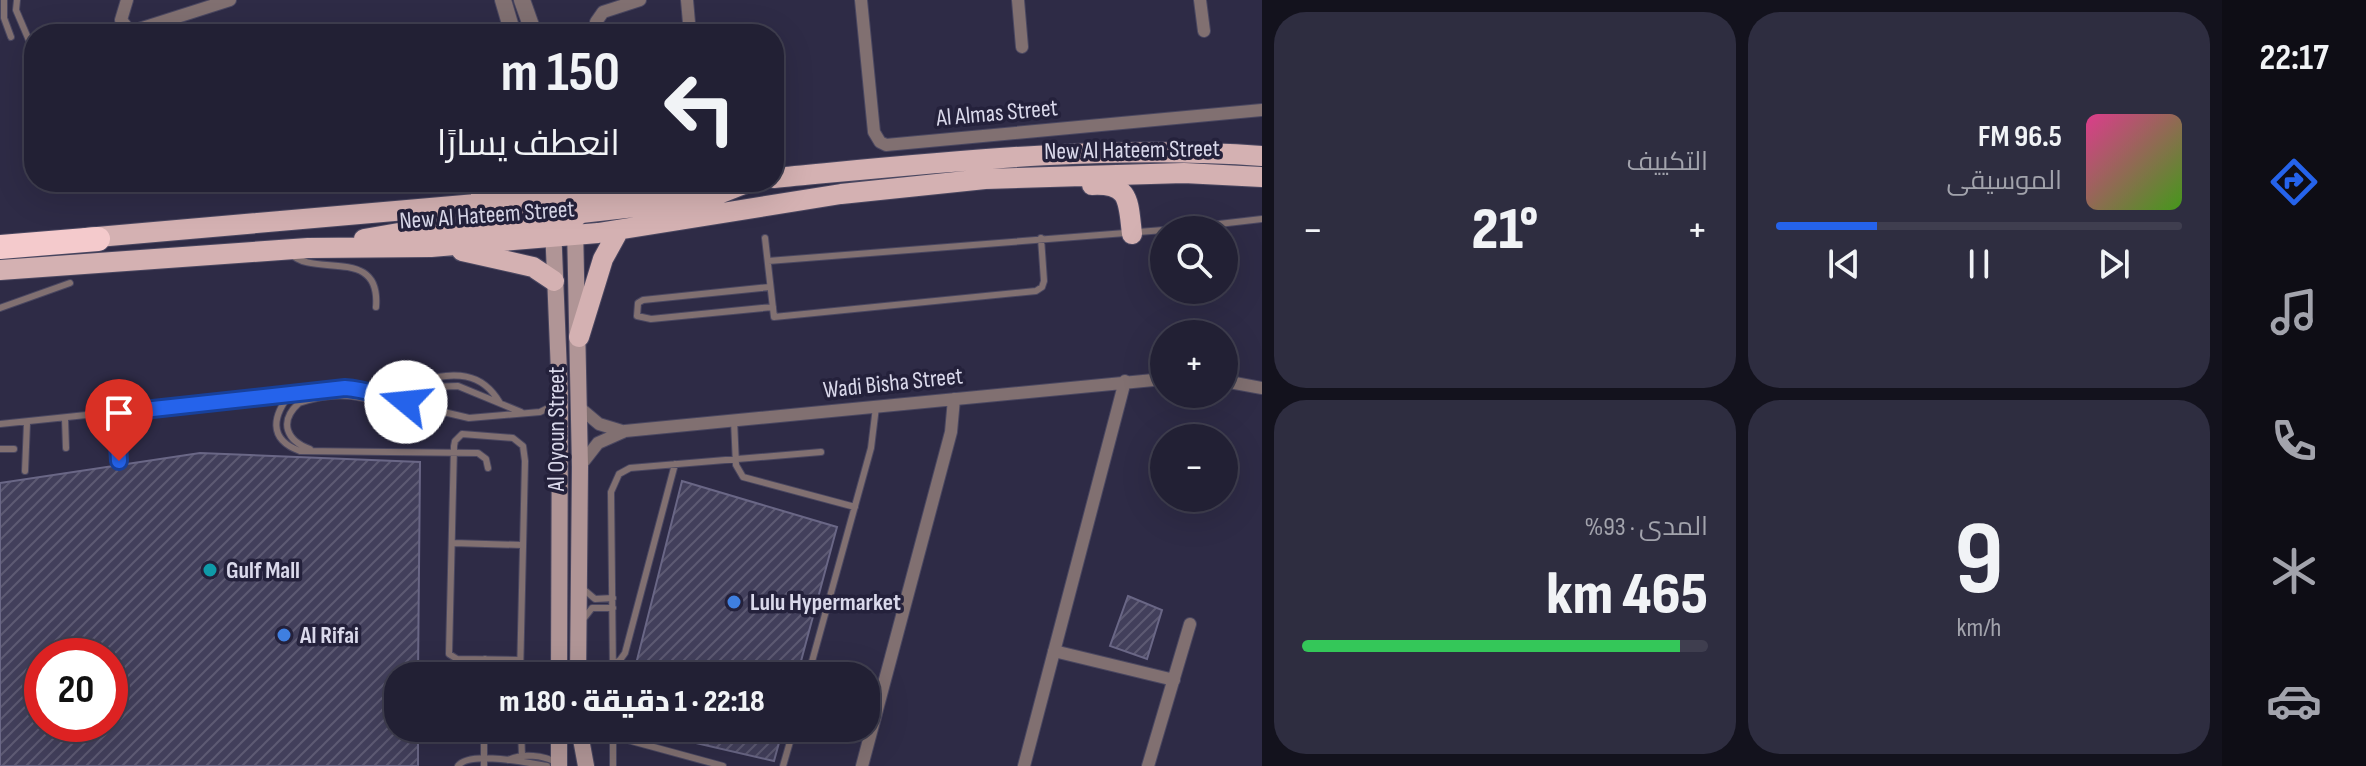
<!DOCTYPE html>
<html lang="ar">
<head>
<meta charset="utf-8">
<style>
	:root { --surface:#222034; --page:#2e2d40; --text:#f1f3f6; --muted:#a2a3ac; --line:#3f3e4f; --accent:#2563eb }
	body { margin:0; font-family:"Sofia Sans Condensed",Cairo,sans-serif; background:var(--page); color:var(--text); direction:rtl; height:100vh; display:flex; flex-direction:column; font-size:30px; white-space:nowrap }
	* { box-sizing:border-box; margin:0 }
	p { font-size:26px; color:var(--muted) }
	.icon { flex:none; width:44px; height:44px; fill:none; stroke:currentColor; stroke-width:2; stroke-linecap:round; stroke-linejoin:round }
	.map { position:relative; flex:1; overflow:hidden; direction:ltr }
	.sheet { display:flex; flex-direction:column; gap:12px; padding:12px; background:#13121d; width:960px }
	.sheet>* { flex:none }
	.top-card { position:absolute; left:24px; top:24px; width:760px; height:168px; border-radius:32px; box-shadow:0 8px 32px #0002,0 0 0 2px var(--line); direction:rtl; background:#222034; color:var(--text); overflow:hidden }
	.fabs { position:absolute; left:1150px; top:216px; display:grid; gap:16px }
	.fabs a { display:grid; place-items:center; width:88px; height:88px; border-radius:50%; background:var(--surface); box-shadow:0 8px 32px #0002,0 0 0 2px var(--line); font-size:40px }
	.speed { position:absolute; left:24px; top:638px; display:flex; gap:16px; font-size:40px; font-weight:700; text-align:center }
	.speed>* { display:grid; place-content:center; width:104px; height:104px; border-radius:50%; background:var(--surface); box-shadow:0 8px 32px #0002,0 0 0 2px var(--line); line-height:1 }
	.speed .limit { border:12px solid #d22; background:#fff; color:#111 }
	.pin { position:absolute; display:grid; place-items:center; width:68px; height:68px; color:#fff; margin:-82px -34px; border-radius:50% 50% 50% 0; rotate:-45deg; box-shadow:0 0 8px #0007 }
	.pin .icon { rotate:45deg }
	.me { position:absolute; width:88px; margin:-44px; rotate:287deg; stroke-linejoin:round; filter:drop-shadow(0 0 6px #0008) }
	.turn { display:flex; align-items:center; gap:28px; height:168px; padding:0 32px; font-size:36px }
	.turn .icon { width:104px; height:104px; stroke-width:2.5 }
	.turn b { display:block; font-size:56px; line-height:68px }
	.big { font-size:60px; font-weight:800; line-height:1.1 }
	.sheet .card { flex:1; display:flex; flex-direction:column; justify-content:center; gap:12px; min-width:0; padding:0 28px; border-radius:32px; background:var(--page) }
	.sheet .dial { align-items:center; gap:0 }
	.dial b { font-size:104px; line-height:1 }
	.song { display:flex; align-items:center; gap:24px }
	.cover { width:96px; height:96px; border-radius:12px; background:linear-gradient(135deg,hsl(330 70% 55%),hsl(100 70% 35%)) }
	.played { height:8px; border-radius:4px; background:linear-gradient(90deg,var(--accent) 25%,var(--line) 25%) }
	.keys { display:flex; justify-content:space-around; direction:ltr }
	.heat { display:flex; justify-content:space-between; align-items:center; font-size:44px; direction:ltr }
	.charge { height:12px; border-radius:6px; background:linear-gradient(90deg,#34c759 93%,var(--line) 0) }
	.sheet .tiles { flex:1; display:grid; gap:12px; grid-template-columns:repeat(2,1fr) }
	.trip { position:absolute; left:384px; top:662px; width:496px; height:80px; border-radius:32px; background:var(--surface); box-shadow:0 8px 32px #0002,0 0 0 2px var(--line); font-weight:800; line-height:80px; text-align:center; direction:rtl }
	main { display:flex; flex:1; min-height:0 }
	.dock { display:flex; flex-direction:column; width:144px; justify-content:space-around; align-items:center; background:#0e0d15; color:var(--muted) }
	.dock .icon { width:56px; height:56px }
	.dock .active { color:var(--accent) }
	.dock b { font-size:36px; color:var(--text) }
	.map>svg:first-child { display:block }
	.building { fill:url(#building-hatch); stroke:#6a6786; stroke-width:2; fill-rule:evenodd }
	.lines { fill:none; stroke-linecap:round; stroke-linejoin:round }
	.service-casing { stroke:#4a4760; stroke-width:8 }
	.minor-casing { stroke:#4a4760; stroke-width:14 }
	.tertiary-casing { stroke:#4a4760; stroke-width:18 }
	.secondary-casing { stroke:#4a4760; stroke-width:18 }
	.primary-casing { stroke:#4a4760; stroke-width:22 }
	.motorway-casing { stroke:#4a4760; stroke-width:26 }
	.service { stroke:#817071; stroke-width:6 }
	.minor { stroke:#817071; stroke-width:12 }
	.tertiary { stroke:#817071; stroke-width:16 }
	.secondary { stroke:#b09596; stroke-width:16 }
	.primary { stroke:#d4b1b2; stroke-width:20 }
	.motorway { stroke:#f4cacc; stroke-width:24 }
	.route-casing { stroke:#184099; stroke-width:20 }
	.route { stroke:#2563eb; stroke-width:14 }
	.culture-dot { fill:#0f9aa8; stroke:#24213b; stroke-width:3 }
	.shop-dot { fill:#3f7fe0; stroke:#24213b; stroke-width:3 }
	.labels { text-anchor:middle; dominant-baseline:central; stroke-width:7; stroke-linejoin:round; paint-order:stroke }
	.street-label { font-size:24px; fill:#dad9eb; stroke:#24213b }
	.poi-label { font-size:24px; font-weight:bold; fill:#dad9eb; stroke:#24213b; text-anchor:start }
</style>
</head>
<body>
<main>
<nav class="dock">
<b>22:17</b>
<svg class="icon active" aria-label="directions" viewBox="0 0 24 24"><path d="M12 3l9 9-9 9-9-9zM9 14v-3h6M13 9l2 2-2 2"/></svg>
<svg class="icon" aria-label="music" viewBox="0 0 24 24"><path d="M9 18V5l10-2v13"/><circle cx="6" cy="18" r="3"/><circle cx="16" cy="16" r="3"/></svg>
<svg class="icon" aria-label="phone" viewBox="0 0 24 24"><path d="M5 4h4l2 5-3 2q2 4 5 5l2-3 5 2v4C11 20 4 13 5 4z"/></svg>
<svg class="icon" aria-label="climate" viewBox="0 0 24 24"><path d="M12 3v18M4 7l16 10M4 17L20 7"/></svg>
<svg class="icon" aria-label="car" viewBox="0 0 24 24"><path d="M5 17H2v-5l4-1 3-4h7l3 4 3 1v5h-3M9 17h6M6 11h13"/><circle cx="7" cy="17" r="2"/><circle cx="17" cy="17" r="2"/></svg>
</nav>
<section class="sheet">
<div class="tiles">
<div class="card">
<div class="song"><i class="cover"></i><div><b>96.5 FM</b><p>الموسيقى</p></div></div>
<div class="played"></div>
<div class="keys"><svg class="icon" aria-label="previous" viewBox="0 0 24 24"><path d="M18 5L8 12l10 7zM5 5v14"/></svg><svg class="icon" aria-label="pause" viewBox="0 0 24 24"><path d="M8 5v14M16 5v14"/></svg><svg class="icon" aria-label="next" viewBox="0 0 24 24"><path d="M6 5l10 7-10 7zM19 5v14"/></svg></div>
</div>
<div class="card"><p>التكييف</p>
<div class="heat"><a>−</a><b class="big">21°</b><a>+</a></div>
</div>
<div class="card dial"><b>9</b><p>km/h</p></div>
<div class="card"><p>المدى · 93%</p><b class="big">465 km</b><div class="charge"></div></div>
</div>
</section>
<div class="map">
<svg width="1262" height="766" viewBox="0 0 1262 766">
	<defs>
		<pattern id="building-hatch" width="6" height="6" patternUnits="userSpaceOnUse" patternTransform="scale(2)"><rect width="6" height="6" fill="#423f5b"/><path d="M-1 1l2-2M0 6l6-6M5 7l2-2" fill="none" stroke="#5d5a73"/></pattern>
	</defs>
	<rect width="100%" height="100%" fill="#2e2b46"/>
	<!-- building -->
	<path class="building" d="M200,453L420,462L418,676H398V728H418V766H0V483ZM42,656H110V724H42Z
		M682,481L837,527L797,676H633Z
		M1128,596L1162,610L1147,659L1110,646Z
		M631,728H783L774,761Z"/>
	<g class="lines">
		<defs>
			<path id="service" d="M4,0V18L11,37
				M17,0L16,10L34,52
				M1167,230L1262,219
				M765,238L774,317L1036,291L1042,287L1044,281L1041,238
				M290,253C313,279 381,245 376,307
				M768,261L1164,230
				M770,287L643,300L638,303L637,316L651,319L773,307
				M0,308L70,283
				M401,382C442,378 476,362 500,403
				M402,388L458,386L521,412
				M291,393C273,415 267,439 300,451L478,453L486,459L488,468
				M116,413L119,461
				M65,419L66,448
				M734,420L736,465L743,477L855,507
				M0,424L345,388L365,389L388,399L469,418L540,412L556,404
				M0,449H14
				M310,449C287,441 278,422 299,403C319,396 342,393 363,398C382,402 394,410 414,405
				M25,471L27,423
				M453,543L522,545
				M582,588L595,599L613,598
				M585,617L592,608H613
				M519,660L457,659L449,654L454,446L455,441L462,434L513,438L523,446L525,461L520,676
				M613,664L620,660L625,653L675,464
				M485,676V659
				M613,676L611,492L619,474L630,468L821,452
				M808,676L871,448L876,407
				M521,728L522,756
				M613,728V766
				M613,736L723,766
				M508,760C523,753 543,755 558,763
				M458,766C469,750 528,763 547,766
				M484,766V728
				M783,766L794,728"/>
			<path id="minor" d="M127,0L121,20L129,30H136L230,0
				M687,0L690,34
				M861,0L874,132L880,142L886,145L1262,110
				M1018,0L1022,47
				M1200,0L1204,31
				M597,34L596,22L603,12L640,0
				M1224,381L1262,388
				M580,408L599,424L622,431
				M580,466L598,443L625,431L1164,379
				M1054,651L1174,680
				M862,766L951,432L954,399
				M1024,766L1125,381
				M1148,766L1190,624"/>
			<path id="tertiary" d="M503,0L513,34
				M522,0L534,34"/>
			<path id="secondary" d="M553,226L560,397L559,676
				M575,226L580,467L578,676
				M579,728L586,766
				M559,766V728"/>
			<path id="primary" d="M774,178C935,163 1100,144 1262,156
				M1092,185C1131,183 1128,202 1132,234
				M481,195L515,182
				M561,226L581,213L706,199L749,182
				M86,238L727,182
				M364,239L410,231L554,217L567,209L573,194
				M462,251L533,267L554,281
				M0,270L308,248L431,247L598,233L841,194L985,179L1184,173L1262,177
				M579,337L603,259L619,230"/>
			<path id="motorway" d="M0,247L98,239"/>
		</defs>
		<!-- service casing -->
		<use href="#service" class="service-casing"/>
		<!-- minor casing -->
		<use href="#minor" class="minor-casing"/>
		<!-- tertiary casing -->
		<use href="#tertiary" class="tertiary-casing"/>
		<!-- secondary casing -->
		<use href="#secondary" class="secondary-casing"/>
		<!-- primary casing -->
		<use href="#primary" class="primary-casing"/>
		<!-- motorway casing -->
		<use href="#motorway" class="motorway-casing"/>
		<!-- service -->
		<use href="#service" class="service"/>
		<!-- minor -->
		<use href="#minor" class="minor"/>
		<!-- tertiary -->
		<use href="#tertiary" class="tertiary"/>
		<!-- secondary -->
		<use href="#secondary" class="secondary"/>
		<!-- primary -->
		<use href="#primary" class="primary"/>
		<!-- motorway -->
		<use href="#motorway" class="motorway"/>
	</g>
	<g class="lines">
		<defs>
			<path id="route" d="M119,461L116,413L345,388C367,389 385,398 406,402"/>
		</defs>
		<!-- route casing -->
		<use href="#route" class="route-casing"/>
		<!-- route -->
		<use href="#route" class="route"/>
	</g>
	<!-- markers -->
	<circle class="culture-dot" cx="210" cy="570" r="8"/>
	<g class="shop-dot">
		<circle cx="734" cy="602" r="8"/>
		<circle cx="284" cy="635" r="8"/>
	</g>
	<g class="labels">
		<!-- street labels -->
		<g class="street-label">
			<text transform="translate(997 113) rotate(-5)">Al Almas Street</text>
			<text transform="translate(1132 150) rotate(-1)">New Al Hateem Street</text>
			<text transform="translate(487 215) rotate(-4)">New Al Hateem Street</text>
			<text transform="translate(893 383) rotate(-6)">Wadi Bisha Street</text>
			<text transform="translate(556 429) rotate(-90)">Al Oyoun Street</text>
		</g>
		<!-- poi labels -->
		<g class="poi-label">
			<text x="226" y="570">Gulf Mall</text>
			<text x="750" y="602">Lulu Hypermarket</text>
			<text x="300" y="635">Al Rifai</text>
		</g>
	</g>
</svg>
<div class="fabs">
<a><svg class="icon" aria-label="search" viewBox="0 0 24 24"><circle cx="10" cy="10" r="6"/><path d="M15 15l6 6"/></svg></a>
<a>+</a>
<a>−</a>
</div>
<div class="speed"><div class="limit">20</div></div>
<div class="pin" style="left:119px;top:461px;background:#d93025"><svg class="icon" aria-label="arrive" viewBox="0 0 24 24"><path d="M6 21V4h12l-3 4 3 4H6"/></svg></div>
<svg class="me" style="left:406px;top:402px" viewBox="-20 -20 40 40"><circle r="19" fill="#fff"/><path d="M0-13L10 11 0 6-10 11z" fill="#2563eb"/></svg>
<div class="trip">22:18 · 1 دقيقة · 180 m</div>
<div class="top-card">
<div class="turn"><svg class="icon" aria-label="left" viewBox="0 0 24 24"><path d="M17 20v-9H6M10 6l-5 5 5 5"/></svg><div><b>150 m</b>انعطف يسارًا</div></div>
</div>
</div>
</main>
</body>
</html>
